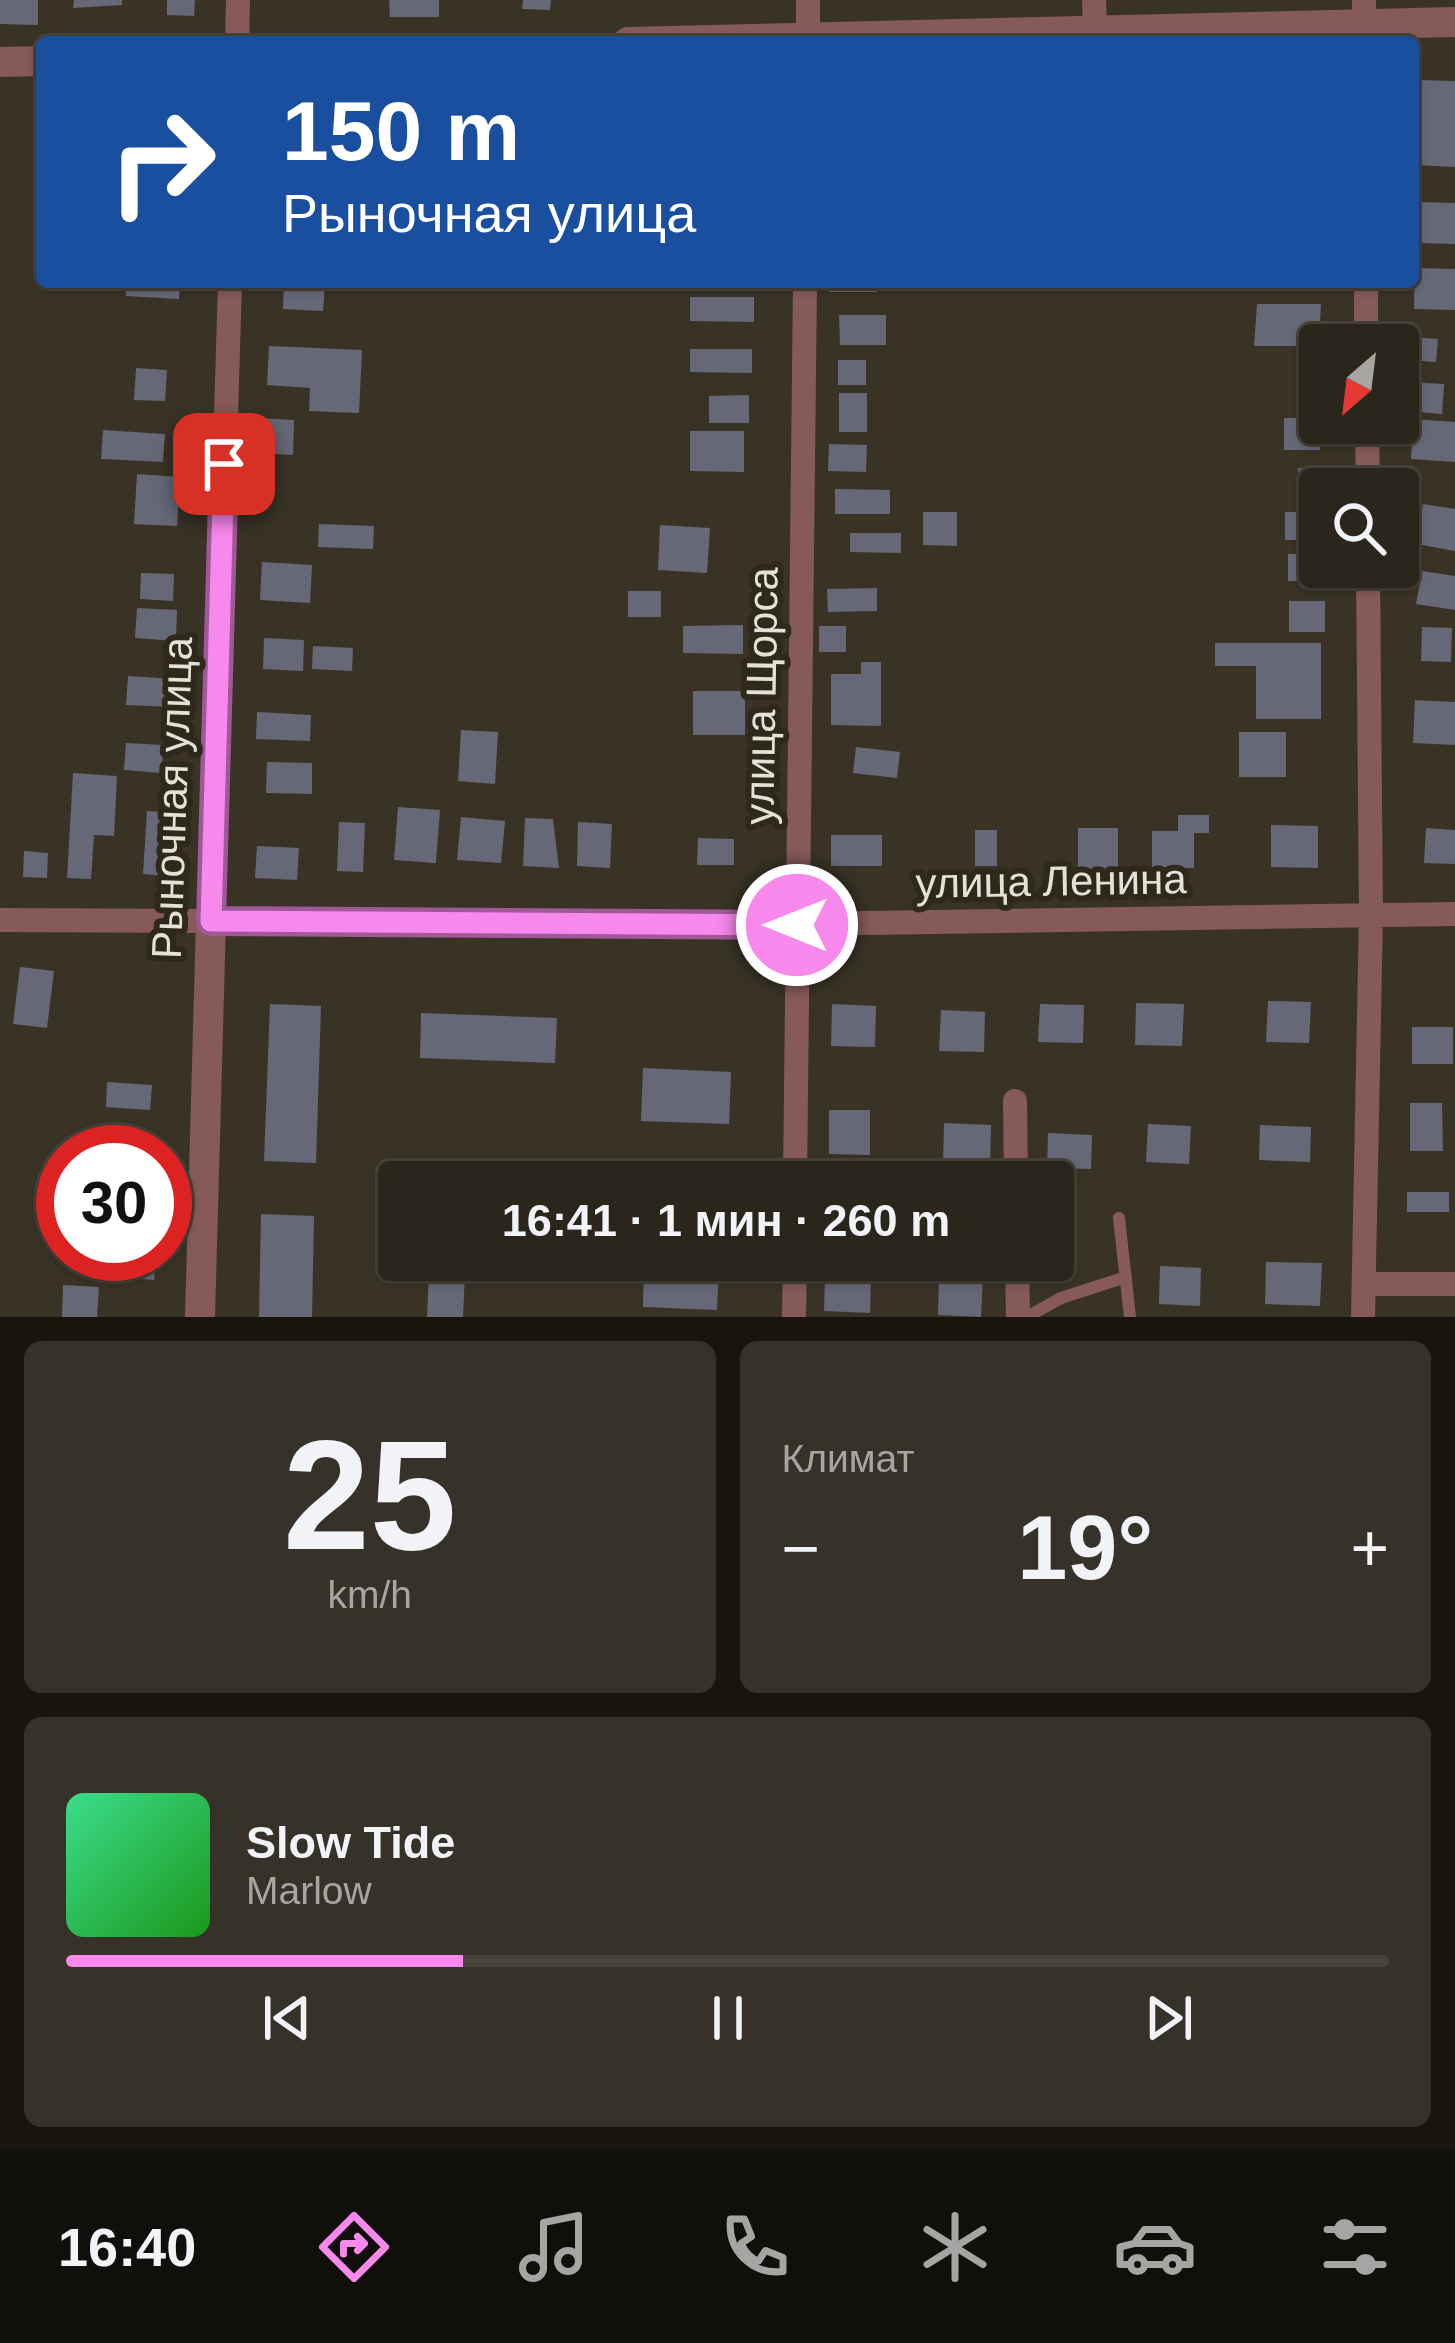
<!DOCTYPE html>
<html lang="ru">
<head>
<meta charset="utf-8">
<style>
	:root { --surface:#2b261c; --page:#373229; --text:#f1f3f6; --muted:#a6a5a3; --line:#47433b; --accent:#f788ec }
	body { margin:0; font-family:Arial,sans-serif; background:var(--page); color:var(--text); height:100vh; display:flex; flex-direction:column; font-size:45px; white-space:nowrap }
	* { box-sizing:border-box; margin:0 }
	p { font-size:39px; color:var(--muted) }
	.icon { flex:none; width:66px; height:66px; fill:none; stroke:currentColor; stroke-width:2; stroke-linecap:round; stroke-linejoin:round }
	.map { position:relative; height:1317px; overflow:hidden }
	.details { display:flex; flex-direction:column; gap:24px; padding:24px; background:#18150f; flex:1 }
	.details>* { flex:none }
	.hud { position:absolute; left:36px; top:36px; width:1383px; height:252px; border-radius:12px; box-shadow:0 3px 9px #0004,0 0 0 3px var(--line); background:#1a4fa0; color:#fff; overflow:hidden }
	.needle { width:78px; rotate:208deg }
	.tools { position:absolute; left:1299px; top:324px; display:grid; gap:24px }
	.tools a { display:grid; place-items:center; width:120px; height:120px; border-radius:12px; background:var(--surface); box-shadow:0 3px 9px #0004,0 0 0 3px var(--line); font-size:60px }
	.speed { position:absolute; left:36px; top:1125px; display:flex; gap:24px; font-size:60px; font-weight:700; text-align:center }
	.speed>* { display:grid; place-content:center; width:156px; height:156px; border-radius:50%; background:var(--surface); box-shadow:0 3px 9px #0004,0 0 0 3px var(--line); line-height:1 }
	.speed .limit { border:18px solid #d22; background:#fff; color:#111 }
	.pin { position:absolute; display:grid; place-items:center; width:102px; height:102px; color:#fff; margin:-51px; border-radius:24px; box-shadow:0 6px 18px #0006 }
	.me { position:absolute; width:132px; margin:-66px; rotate:270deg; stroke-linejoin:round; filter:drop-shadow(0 0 9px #0008) }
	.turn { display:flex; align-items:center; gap:42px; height:252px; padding:0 48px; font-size:54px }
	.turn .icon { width:156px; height:156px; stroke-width:2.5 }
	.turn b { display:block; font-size:84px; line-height:102px }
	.big { font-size:90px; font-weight:700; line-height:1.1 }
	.details .widget { flex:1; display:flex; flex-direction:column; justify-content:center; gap:18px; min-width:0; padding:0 42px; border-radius:18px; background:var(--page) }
	.details .dial { align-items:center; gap:0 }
	.dial b { font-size:156px; line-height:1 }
	.song { display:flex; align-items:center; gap:36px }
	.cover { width:144px; height:144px; border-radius:18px; background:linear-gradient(135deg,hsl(150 70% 55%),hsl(120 70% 35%)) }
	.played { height:12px; border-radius:6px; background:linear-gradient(90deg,var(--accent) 30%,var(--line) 30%) }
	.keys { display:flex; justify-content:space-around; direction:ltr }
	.heat { display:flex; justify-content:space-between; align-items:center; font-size:66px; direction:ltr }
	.details .tiles { flex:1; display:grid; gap:24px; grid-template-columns:1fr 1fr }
	.widget:last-child { grid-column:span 2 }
	.trip { position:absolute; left:378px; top:1161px; width:696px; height:120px; border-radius:12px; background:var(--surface); box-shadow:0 3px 9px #0004,0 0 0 3px var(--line); font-weight:700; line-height:120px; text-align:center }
	.menu { display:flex; height:192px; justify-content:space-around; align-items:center; background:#110f0b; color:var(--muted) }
	.menu .icon { width:84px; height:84px }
	.menu .on { color:var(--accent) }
	.menu b { font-size:54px; color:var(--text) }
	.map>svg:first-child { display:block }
	.building { fill:#676877 }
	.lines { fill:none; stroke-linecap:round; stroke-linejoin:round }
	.service { stroke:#875a5a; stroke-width:12 }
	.minor { stroke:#875a5a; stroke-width:24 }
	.tertiary { stroke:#875a5a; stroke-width:30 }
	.route-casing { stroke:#a15899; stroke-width:30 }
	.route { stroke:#f788ec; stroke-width:21 }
	.labels { text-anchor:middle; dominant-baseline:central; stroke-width:12; stroke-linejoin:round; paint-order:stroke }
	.street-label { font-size:42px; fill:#e5e1d9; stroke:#2f291c }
</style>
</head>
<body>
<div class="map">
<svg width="1455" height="1317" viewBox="0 0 1455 1317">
	<rect width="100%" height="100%" fill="#393326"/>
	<!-- building -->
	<path class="building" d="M0,0H38V25L0,24Z
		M74,0H122V5L73,8Z
		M167,0H195L194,16L167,15Z
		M389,0H439V17H390Z
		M523,0H551L550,10L522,9Z
		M1418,80L1455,81V167L1415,165Z
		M1418,202L1455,203V244L1417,243Z
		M1415,268L1455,269V310L1414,309Z
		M126,282H180L179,299L126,296Z
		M284,282H325L323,311L283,309Z
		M829,282H877V292H829Z
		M690,297H754V322L690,321Z
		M1257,304H1321L1319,346H1254Z
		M839,315H886V345H840Z
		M1411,337L1438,339L1436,362L1410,360Z
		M269,346L362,350L359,413L309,411L310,388L267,385Z
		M690,349H752V373L690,372Z
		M838,360H866V385H838Z
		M136,368L167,370L165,401L134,400Z
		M1409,382L1444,384L1442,414L1407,411Z
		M839,393H867V432H839Z
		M749,395V423H709V396Z
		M257,418L294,420L293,455L255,453Z
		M1284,418H1320V450H1284Z
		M1413,419L1455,422V462L1411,459Z
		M103,430L165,434L163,462L101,459Z
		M690,431H744V472L690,471Z
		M829,444L867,445L866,472L828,471Z
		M1298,468L1330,469V489L1298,493Z
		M137,474L180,477L177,526L134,524Z
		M835,489L890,490V514H835Z
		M1423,504L1455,509V551L1417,544Z
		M923,512H957V546L923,545Z
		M1285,512H1320V540H1285Z
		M319,524L374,526L373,549L318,547Z
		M660,525L710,528L707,573L658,570Z
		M850,533H901V553L850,552Z
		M1288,554H1320L1325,581H1288Z
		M262,562L312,565L310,603L260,600Z
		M1422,571L1455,576V610L1416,604Z
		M141,573L174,574L173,601L140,599Z
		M877,588V611L828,612L827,589Z
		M628,591H661V617H628Z
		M1289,601H1325V632H1289Z
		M137,608L177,610L176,641L135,638Z
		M743,625V654L683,653V626Z
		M819,626H846V652H819Z
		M1422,627L1452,628L1451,662L1421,661Z
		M264,638L304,640L303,671L263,669Z
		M1215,643H1321V719H1256V666H1215Z
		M313,646L353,648L352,671L312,669Z
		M861,662H881V726L831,725V674H861Z
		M128,676L175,679L173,707L126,705Z
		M693,691H745V735H693Z
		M1415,700L1455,702V745L1413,743Z
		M257,712L311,715L310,741L256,739Z
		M461,730L498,732L495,784L458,781Z
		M1239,732H1286V777H1239Z
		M126,743L163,745L162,773L124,770Z
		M856,747L900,752L897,778L853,773Z
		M267,762L312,763V794L266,793Z
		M73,773L117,776L114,836L94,835L91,879L67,878Z
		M398,807L440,810L436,863L394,860Z
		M147,811L174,813L170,876L143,874Z
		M1178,815H1209V833H1194V868H1152V831H1178Z
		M461,817L505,821L501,863L457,860Z
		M525,818L553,819L559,868L523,866Z
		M339,822L365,823L363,872L337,871Z
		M578,822L612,824L610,868L577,866Z
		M1271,825L1318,826V868L1271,867Z
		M1078,828H1118V869H1078Z
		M1426,828L1455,830V864L1424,863Z
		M975,830H997V866H975Z
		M831,835H882V866H831Z
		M698,838L734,839V865H697Z
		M257,846L299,848L297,880L255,878Z
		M24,851L48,853L47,878L23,877Z
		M20,967L54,971L47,1028L13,1024Z
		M1268,1001L1311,1002L1309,1043L1266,1042Z
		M1136,1003L1184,1004L1182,1046L1135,1045Z
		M270,1004L321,1006L316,1163L264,1161Z
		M832,1004L876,1006L875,1047L831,1046Z
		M1040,1004L1084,1005L1083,1043L1038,1042Z
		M941,1010L985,1012L984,1052L939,1051Z
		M421,1013L557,1018L555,1063L420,1058Z
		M1412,1027H1453V1064H1412Z
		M643,1068L731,1072L729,1124L641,1121Z
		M107,1082L152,1085L150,1110L106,1107Z
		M1410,1103H1442L1443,1151H1410Z
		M829,1110H870V1155L829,1154Z
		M944,1123L991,1125L990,1167L943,1165Z
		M1148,1124L1191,1126L1189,1164L1146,1162Z
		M1260,1125L1311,1127L1310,1162L1259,1160Z
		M1048,1133L1092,1135L1091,1169L1047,1168Z
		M684,1176L723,1177V1182H683Z
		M1407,1192H1449V1212H1407Z
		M261,1214L314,1216L312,1317H259Z
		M123,1254H156L154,1280L121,1277Z
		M1266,1262L1322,1263L1320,1306L1265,1304Z
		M644,1263L719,1265L717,1310L643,1307Z
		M1160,1266L1201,1268L1200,1306L1159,1304Z
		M429,1272L465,1273L463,1317H427Z
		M939,1274L983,1275L981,1317L938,1315Z
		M825,1276L871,1278L870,1313L824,1311Z
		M63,1285L99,1287L97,1317H62Z"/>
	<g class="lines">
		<!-- service -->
		<path class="service" d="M1119,1218L1130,1317
			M1027,1317L1061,1298L1126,1277"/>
		<!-- minor -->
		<path class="minor" d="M1094,0L1095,30
			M1364,0V42
			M237,42L238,0
			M808,42V0
			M1366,282V345
			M1367,423L1368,489
			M0,920L797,924L1455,914
			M211,921L230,282
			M1015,1101L1016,1182
			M795,1182L805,282
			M1017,1260L1018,1317
			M1364,1284H1455
			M794,1317L795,1260
			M1363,1317L1371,915L1368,567"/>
		<!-- tertiary -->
		<path class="tertiary" d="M628,42L1455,22
			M0,62L42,61
			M200,1317L211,921"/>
	</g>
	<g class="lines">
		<defs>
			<path id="route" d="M224,464L211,921L797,925"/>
		</defs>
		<!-- route casing -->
		<use href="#route" class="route-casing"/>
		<!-- route -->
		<use href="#route" class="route"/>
	</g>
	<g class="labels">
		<!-- street labels -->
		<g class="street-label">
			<text transform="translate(761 696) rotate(-89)">улица Щорса</text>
			<text transform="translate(172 798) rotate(-88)">Рыночная улица</text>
			<text transform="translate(1051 881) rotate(-1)">улица Ленина</text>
		</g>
	</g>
</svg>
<div class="tools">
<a><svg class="needle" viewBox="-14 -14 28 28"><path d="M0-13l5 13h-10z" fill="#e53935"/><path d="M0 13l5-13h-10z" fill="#a6a5a3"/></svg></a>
<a><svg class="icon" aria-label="search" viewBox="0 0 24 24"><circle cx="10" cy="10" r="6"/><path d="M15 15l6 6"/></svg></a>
</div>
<div class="speed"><div class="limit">30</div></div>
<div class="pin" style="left:224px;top:464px;background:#d93025"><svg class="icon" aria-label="arrive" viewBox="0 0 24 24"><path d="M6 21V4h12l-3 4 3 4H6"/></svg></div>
<svg class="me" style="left:797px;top:925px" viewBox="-20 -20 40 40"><circle r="17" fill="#f788ec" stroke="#fff" stroke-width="3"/><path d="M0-11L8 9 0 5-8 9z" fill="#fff"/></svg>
<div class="trip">16:41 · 1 мин · 260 m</div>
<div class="hud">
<div class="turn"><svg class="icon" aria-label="right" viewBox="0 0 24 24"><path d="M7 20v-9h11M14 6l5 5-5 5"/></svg><div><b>150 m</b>Рыночная улица</div></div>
</div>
</div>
<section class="details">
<div class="tiles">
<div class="widget dial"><b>25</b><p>km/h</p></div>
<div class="widget"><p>Климат</p>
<div class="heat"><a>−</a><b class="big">19°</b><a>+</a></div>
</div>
<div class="widget">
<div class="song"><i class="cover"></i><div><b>Slow Tide</b><p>Marlow</p></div></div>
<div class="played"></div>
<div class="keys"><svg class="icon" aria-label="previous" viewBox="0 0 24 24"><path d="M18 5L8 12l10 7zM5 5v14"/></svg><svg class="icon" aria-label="pause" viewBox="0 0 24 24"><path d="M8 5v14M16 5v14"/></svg><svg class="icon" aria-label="next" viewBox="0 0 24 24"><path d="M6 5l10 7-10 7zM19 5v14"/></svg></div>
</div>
</div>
</section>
<nav class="menu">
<b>16:40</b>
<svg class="icon on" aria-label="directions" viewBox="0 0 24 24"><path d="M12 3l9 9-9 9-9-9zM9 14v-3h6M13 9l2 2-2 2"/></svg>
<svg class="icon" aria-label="music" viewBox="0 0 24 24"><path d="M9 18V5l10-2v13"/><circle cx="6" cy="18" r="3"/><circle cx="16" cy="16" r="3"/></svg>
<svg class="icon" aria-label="phone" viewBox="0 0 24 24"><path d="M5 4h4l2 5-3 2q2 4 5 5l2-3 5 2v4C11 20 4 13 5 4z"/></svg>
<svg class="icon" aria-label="climate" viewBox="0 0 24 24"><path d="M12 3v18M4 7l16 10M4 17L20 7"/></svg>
<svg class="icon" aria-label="car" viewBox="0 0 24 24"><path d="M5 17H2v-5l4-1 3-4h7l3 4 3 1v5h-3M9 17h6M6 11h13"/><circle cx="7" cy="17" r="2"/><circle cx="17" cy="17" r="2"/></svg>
<svg class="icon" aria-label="filters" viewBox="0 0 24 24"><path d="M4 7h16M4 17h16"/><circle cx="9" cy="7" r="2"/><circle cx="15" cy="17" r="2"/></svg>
</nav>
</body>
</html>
